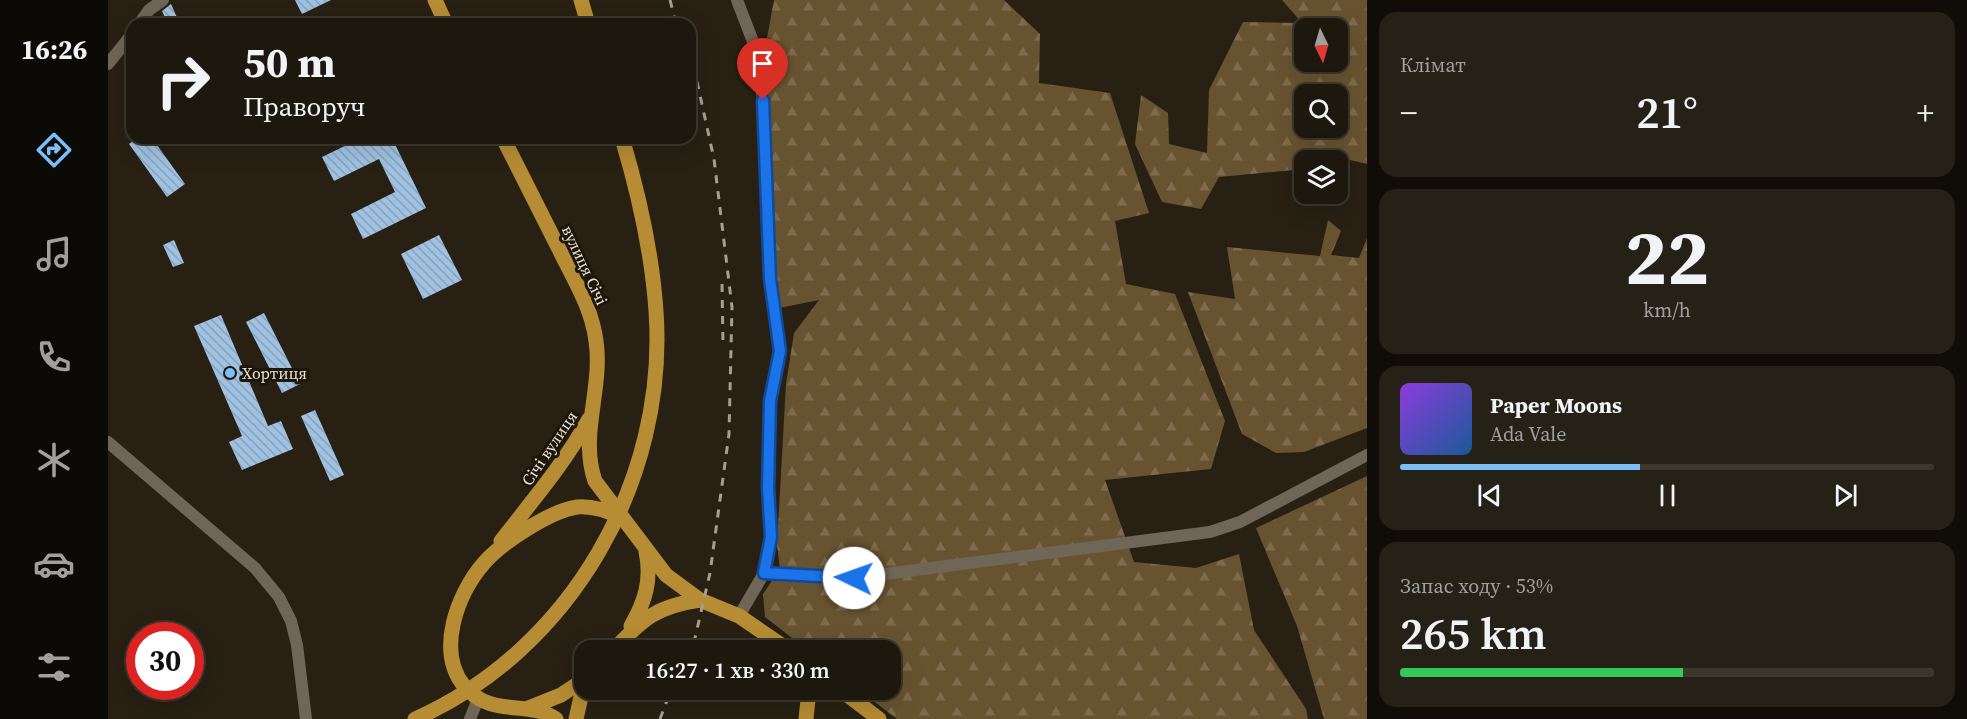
<!DOCTYPE html>
<html lang="uk">
<head>
<meta charset="utf-8">
<style>
	:root { --surface:#1d180e; --page:#252117; --text:#f1f3f6; --muted:#a0a09e; --line:#3b372e; --accent:#7bbef8 }
	body { margin:0; font-family:"Source Serif 4",serif; background:var(--page); color:var(--text); height:100vh; display:flex; flex-direction:column; font-size:22px; white-space:nowrap }
	* { box-sizing:border-box; margin:0 }
	p { font-size:20px; color:var(--muted) }
	.icon { flex:none; width:33px; height:33px; fill:none; stroke:currentColor; stroke-width:2; stroke-linecap:round; stroke-linejoin:round }
	.map { position:relative; flex:1; overflow:hidden }
	.side { display:flex; flex-direction:column; gap:12px; padding:12px; background:#100d08; width:600px }
	.side>* { flex:none }
	.banner { position:absolute; left:18px; top:18px; width:570px; height:126px; border-radius:18px; box-shadow:0 6px 24px #0002,0 0 0 2px var(--line); background:#1d180e; color:var(--text); overflow:hidden }
	.needle { width:39px; rotate:175deg }
	.tools { position:absolute; left:1186px; top:18px; display:grid; gap:12px }
	.tools a { display:grid; place-items:center; width:54px; height:54px; border-radius:12px; background:var(--surface); box-shadow:0 6px 24px #0002,0 0 0 2px var(--line); font-size:30px }
	.speed { position:absolute; left:18px; top:622px; display:flex; gap:12px; font-size:30px; font-weight:700; text-align:center }
	.speed>* { display:grid; place-content:center; width:78px; height:78px; border-radius:50%; background:var(--surface); box-shadow:0 6px 24px #0002,0 0 0 2px var(--line); line-height:1 }
	.speed .limit { border:9px solid #d22; background:#fff; color:#111 }
	.pin { position:absolute; display:grid; place-items:center; width:51px; height:51px; color:#fff; margin:-62px -26px; border-radius:50% 50% 50% 0; rotate:-45deg; box-shadow:0 0 6px #0007 }
	.pin .icon { rotate:45deg }
	.me { position:absolute; width:66px; margin:-33px; rotate:273deg; stroke-linejoin:round; filter:drop-shadow(0 0 4px #0008) }
	.turn { display:flex; align-items:center; gap:21px; height:126px; padding:0 18px; font-size:27px }
	.turn .icon { width:78px; height:78px; stroke-width:2.5 }
	.turn b { display:block; font-size:42px; line-height:51px }
	.big { font-size:45px; font-weight:600; line-height:1.1 }
	.side .tile { flex:1; display:flex; flex-direction:column; justify-content:center; gap:9px; min-width:0; padding:0 21px; border-radius:18px; background:var(--page) }
	.side .dial { align-items:center; gap:0 }
	.dial b { font-size:78px; line-height:1 }
	.song { display:flex; align-items:center; gap:18px }
	.cover { width:72px; height:72px; border-radius:9px; background:linear-gradient(135deg,hsl(270 70% 55%),hsl(210 70% 35%)) }
	.played { height:6px; border-radius:3px; background:linear-gradient(90deg,var(--accent) 45%,var(--line) 45%) }
	.keys { display:flex; justify-content:space-around; direction:ltr }
	.heat { display:flex; justify-content:space-between; align-items:center; font-size:33px; direction:ltr }
	.charge { height:9px; border-radius:4px; background:linear-gradient(90deg,#34c759 53%,var(--line) 0) }
	.trip { position:absolute; left:466px; top:640px; width:327px; height:60px; border-radius:18px; background:var(--surface); box-shadow:0 6px 24px #0002,0 0 0 2px var(--line); font-weight:600; line-height:60px; text-align:center }
	main { display:flex; flex:1; min-height:0 }
	.dock { display:flex; flex-direction:column; width:108px; justify-content:space-around; align-items:center; background:#0c0a06; color:var(--muted) }
	.dock .icon { width:42px; height:42px }
	.dock .selected { color:var(--accent) }
	.dock b { font-size:27px; color:var(--text) }
	.map>svg:first-child { display:block }
	.forest { fill:url(#forest-firs); fill-rule:evenodd }
	.building { fill:url(#building-back-hatch) }
	.lines { fill:none; stroke-linecap:round; stroke-linejoin:round }
	.minor { stroke:#6f6657; stroke-width:12 }
	.major { stroke:#b68c34; stroke-width:15 }
	.rail { stroke:#a49e94; stroke-width:3; stroke-dasharray:8 8; stroke-linecap:butt }
	.route-casing { stroke:#114b97; stroke-width:15 }
	.route { stroke:#1a73e8; stroke-width:10 }
	.poi-dot { fill:#7bbef8; stroke:#1e160a; stroke-width:2 }
	.labels { text-anchor:middle; dominant-baseline:central; stroke-width:6; stroke-linejoin:round; paint-order:stroke }
	.street-label { font-size:16px; fill:#e8e2da; stroke:#1e160a }
	.poi-label { font-size:16px; fill:#e8e2da; stroke:#1e160a; text-anchor:start }
</style>
</head>
<body>
<main>
<nav class="dock">
<b>16:26</b>
<svg class="icon selected" aria-label="directions" viewBox="0 0 24 24"><path d="M12 3l9 9-9 9-9-9zM9 14v-3h6M13 9l2 2-2 2"/></svg>
<svg class="icon" aria-label="music" viewBox="0 0 24 24"><path d="M9 18V5l10-2v13"/><circle cx="6" cy="18" r="3"/><circle cx="16" cy="16" r="3"/></svg>
<svg class="icon" aria-label="phone" viewBox="0 0 24 24"><path d="M5 4h4l2 5-3 2q2 4 5 5l2-3 5 2v4C11 20 4 13 5 4z"/></svg>
<svg class="icon" aria-label="climate" viewBox="0 0 24 24"><path d="M12 3v18M4 7l16 10M4 17L20 7"/></svg>
<svg class="icon" aria-label="car" viewBox="0 0 24 24"><path d="M5 17H2v-5l4-1 3-4h7l3 4 3 1v5h-3M9 17h6M6 11h13"/><circle cx="7" cy="17" r="2"/><circle cx="17" cy="17" r="2"/></svg>
<svg class="icon" aria-label="filters" viewBox="0 0 24 24"><path d="M4 7h16M4 17h16"/><circle cx="9" cy="7" r="2"/><circle cx="15" cy="17" r="2"/></svg>
</nav>
<div class="map">
<svg width="1259" height="719" viewBox="0 0 1259 719">
	<defs>
		<pattern id="forest-firs" width="22" height="20" patternUnits="userSpaceOnUse" patternTransform="scale(1.5)"><rect width="22" height="20" fill="#685330"/><path d="M5 1l3.5 6h-7zM16 11l3.5 6h-7z" fill="#7e6b4d"/></pattern>
		<pattern id="building-back-hatch" width="6" height="6" patternUnits="userSpaceOnUse" patternTransform="scale(1.5)"><rect width="6" height="6" fill="#9fc2e2"/><path d="M-1 5l2 2M0 0l6 6M5-1l2 2" fill="none" stroke="#89a2ba"/></pattern>
	</defs>
	<rect width="100%" height="100%" fill="#272013"/>
	<!-- forest -->
	<path class="forest" d="M666,0H896L932,34L931,83L1002,93L1041,213L1007,221L1018,284L1067,294L1117,421L1103,469L997,480L1026,562L1088,568L1131,554L1146,630L1198,709L1200,719H789L751,690H783V651H701L657,617L655,594L672,569L669,545L678,384L686,333L711,300L666,309L652,76Z
		M1174,0H1259V164L1221,155L1211,160H1197L1195,169L1111,177L1093,209L1054,202L1027,144L1033,95L1060,113L1061,144L1099,153L1101,90L1135,22L1194,23ZM1197,28H1230V62H1197ZM1197,94H1230V128H1197Z
		M1220,220L1233,231L1223,255L1251,258L1259,238V428L1196,452L1168,453L1134,434L1080,292L1127,299L1119,247L1212,256Z
		M1259,476V719H1216L1189,626L1148,528Z"/>
	<!-- building -->
	<path class="building" d="M187,0H223L194,14Z
		M63,4L72,24H60L54,11Z
		M29,138H44L77,184L59,197L21,144Z
		M253,138H284L318,208L255,239L243,214L287,192L271,159L226,181L214,157Z
		M331,235L354,280L315,299L293,254Z
		M66,240L76,263L65,267L55,245Z
		M156,313L192,384L174,393L138,322Z
		M113,315L160,426L173,421L185,449L134,470L121,442L134,436L86,326Z
		M207,410L236,475L222,481L193,416Z"/>
	<g class="lines">
		<!-- minor -->
		<path class="minor" d="M629,0L649,52L655,100L662,279L672,351L662,401L661,488L663,537L656,573L631,616
			M31,24L41,10L55,0
			M0,64L24,34
			M0,442L147,568L171,597L183,621L189,645L198,719
			M656,573L746,578L1102,532L1132,522L1259,455
			M362,719L370,699"/>
		<!-- major -->
		<path class="major" d="M327,0L338,24
			M473,0L480,24
			M395,138C414,176 433,214 453,253C467,281 484,309 488,341C495,389 471,435 487,481L558,575L592,600L631,616L682,651
			M393,541C424,501 456,464 481,419
			M523,626C537,602 544,580 538,552
			M505,651C534,619 549,606 592,600
			M733,690L771,719
			M418,709L453,695L477,679
			M307,719C463,650 560,480 548,311C544,252 531,195 514,138
			M448,719C420,699 384,719 356,686C328,651 349,594 376,563C393,543 442,511 469,507C486,506 499,510 513,518
			M468,719L477,679
			M698,719L701,690"/>
		<!-- rail -->
		<path class="rail" d="M562,0L568,24
			M582,50L606,159L624,307L621,434L602,573L584,651
			M614,284L615,344
			M552,719L563,690"/>
	</g>
	<g class="lines">
		<defs>
			<path id="route" d="M655,100L662,279L672,351L662,401L660,488L663,537L656,573L746,578"/>
		</defs>
		<!-- route casing -->
		<use href="#route" class="route-casing"/>
		<!-- route -->
		<use href="#route" class="route"/>
	</g>
	<!-- markers -->
	<circle class="poi-dot" cx="122" cy="373" r="6"/>
	<g class="labels">
		<!-- street labels -->
		<g class="street-label">
			<text transform="translate(477 265) rotate(65)">вулиця Січі</text>
			<text transform="translate(441 448) rotate(-56)">Січі вулиця</text>
		</g>
		<!-- poi labels -->
		<g class="poi-label">
			<text x="134" y="373">Хортиця</text>
		</g>
	</g>
</svg>
<div class="tools">
<a><svg class="needle" viewBox="-14 -14 28 28"><path d="M0-13l5 13h-10z" fill="#e53935"/><path d="M0 13l5-13h-10z" fill="#a0a09e"/></svg></a>
<a><svg class="icon" aria-label="search" viewBox="0 0 24 24"><circle cx="10" cy="10" r="6"/><path d="M15 15l6 6"/></svg></a>
<a><svg class="icon" aria-label="layers" viewBox="0 0 24 24"><path d="M12 4l9 5-9 5-9-5zM3 14l9 5 9-5"/></svg></a>
</div>
<div class="speed"><div class="limit">30</div></div>
<div class="pin" style="left:655px;top:100px;background:#d93025"><svg class="icon" aria-label="arrive" viewBox="0 0 24 24"><path d="M6 21V4h12l-3 4 3 4H6"/></svg></div>
<svg class="me" style="left:746px;top:578px" viewBox="-20 -20 40 40"><circle r="19" fill="#fff"/><path d="M0-13L10 11 0 6-10 11z" fill="#1a73e8"/></svg>
<div class="trip">16:27 · 1 хв · 330 m</div>
<div class="banner">
<div class="turn"><svg class="icon" aria-label="right" viewBox="0 0 24 24"><path d="M7 20v-9h11M14 6l5 5-5 5"/></svg><div><b>50 m</b>Праворуч</div></div>
</div>
</div>
<section class="side">
<div class="tile"><p>Клімат</p>
<div class="heat"><a>−</a><b class="big">21°</b><a>+</a></div>
</div>
<div class="tile dial"><b>22</b><p>km/h</p></div>
<div class="tile">
<div class="song"><i class="cover"></i><div><b>Paper Moons</b><p>Ada Vale</p></div></div>
<div class="played"></div>
<div class="keys"><svg class="icon" aria-label="previous" viewBox="0 0 24 24"><path d="M18 5L8 12l10 7zM5 5v14"/></svg><svg class="icon" aria-label="pause" viewBox="0 0 24 24"><path d="M8 5v14M16 5v14"/></svg><svg class="icon" aria-label="next" viewBox="0 0 24 24"><path d="M6 5l10 7-10 7zM19 5v14"/></svg></div>
</div>
<div class="tile"><p>Запас ходу · 53%</p><b class="big">265 km</b><div class="charge"></div></div>
</section>
</main>
</body>
</html>
